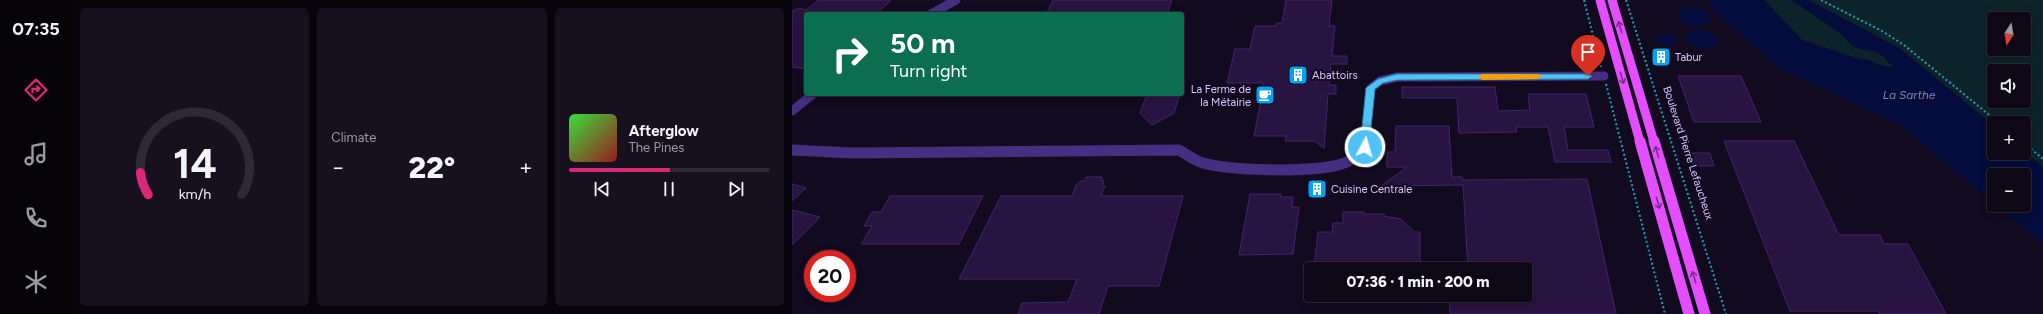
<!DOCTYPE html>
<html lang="en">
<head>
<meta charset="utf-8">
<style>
	:root { --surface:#0e0816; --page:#17111f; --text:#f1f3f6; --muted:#9b9aa1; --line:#2e2935; --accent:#db2777 }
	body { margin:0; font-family:Figtree,sans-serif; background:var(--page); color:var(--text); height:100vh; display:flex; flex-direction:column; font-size:15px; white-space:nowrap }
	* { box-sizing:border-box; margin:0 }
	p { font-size:13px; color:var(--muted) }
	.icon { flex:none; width:22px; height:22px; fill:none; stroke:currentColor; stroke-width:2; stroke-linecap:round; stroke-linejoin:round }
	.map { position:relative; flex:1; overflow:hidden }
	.sheet { display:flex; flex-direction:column; gap:8px; padding:8px; background:#08040c; width:720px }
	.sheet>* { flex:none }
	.guide { position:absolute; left:12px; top:12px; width:380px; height:84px; border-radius:4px; box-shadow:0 2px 10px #0003,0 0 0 1px var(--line); background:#0b6e4f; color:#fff; overflow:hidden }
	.needle { width:26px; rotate:192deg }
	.buttons { position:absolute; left:1195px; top:12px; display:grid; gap:8px }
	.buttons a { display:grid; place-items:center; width:44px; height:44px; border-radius:4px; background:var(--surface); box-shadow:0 2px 10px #0003,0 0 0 1px var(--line); font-size:20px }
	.speed { position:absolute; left:12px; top:250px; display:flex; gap:8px; font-size:20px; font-weight:700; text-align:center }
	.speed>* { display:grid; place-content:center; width:52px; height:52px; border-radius:50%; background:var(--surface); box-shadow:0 2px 10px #0003,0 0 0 1px var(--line); line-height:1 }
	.speed .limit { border:6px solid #d22; background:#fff; color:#111 }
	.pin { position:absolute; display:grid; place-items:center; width:34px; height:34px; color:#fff; margin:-41px -17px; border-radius:50% 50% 50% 0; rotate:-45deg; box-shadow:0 0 4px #0007 }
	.pin .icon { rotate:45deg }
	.me { position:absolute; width:44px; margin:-22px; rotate:6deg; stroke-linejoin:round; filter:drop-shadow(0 0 3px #0008) }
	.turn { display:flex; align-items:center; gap:14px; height:84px; padding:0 20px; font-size:18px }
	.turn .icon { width:52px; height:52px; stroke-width:2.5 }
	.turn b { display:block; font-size:28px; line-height:34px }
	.big { font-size:30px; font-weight:800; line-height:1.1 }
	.sheet .card { flex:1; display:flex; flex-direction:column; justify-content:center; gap:6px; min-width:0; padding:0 14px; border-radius:6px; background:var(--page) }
	.sheet .dial { align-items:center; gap:0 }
	.dial svg { height:104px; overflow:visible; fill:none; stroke:var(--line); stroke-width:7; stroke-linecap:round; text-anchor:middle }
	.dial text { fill:var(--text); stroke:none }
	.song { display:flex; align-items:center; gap:12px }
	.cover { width:48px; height:48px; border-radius:6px; background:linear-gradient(135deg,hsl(120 70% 55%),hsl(0 70% 35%)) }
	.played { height:4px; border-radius:2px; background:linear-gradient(90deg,var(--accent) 50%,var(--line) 50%) }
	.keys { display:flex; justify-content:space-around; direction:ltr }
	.heat { display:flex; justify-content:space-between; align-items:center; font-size:22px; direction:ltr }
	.sheet .tiles { flex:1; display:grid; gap:8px; grid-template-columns:repeat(3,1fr) }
	.trip { position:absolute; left:512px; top:262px; width:228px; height:40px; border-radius:4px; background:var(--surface); box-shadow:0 2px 10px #0003,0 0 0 1px var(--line); font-weight:800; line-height:40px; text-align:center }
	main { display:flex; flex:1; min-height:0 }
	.tab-bar { display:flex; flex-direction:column; width:72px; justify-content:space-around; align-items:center; background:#060309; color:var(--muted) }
	.tab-bar .icon { width:28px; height:28px }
	.tab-bar .on { color:var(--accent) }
	.tab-bar b { font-size:18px; color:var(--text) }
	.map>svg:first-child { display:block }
	.green { fill:#0c2329; fill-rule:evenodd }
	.water { fill:#040c3d }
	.building { fill:#271441; stroke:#44236f }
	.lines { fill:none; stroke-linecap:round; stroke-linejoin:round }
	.path { stroke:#20a0b9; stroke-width:2; stroke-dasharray:2 2.5; stroke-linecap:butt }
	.minor-far1 { stroke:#452f82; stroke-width:9 }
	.minor { stroke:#452f82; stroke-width:11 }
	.major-far1 { stroke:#e54eff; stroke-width:9 }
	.major { stroke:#e54eff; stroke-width:11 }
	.oneway { stroke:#7c2c8e }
	.route { fill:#4fc3f7; stroke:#337fa1 }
	.slow { fill:#f59e0b }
	.labels { text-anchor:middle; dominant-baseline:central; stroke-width:4; stroke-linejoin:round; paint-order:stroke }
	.poi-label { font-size:11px; fill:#dac7ff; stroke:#120a1e; text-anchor:start }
	.street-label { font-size:11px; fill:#dac7ff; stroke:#120a1e }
	.water-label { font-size:12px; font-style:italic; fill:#558aff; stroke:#120a1e }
</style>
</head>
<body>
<main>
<nav class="tab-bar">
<b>07:35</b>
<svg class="icon on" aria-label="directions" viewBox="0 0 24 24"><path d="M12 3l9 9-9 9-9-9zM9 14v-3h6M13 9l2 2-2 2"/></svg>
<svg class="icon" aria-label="music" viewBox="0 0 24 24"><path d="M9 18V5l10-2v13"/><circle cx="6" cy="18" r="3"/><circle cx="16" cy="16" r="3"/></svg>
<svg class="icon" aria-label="phone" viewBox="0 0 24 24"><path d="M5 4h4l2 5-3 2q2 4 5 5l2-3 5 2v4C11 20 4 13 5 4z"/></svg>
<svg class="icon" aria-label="climate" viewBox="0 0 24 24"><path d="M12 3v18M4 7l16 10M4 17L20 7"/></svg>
</nav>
<section class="sheet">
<div class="tiles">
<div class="card dial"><svg viewBox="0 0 100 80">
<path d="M14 69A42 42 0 1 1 86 69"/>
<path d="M14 69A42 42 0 0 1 8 52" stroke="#db2777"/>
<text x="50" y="56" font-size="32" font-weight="700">14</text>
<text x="50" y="72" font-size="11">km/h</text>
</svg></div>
<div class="card"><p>Climate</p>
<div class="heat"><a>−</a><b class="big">22°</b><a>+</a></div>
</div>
<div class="card">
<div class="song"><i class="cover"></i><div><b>Afterglow</b><p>The Pines</p></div></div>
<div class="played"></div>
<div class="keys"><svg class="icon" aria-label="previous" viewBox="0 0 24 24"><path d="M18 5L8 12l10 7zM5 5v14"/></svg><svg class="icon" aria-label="pause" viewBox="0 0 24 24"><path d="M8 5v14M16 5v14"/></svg><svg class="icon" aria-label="next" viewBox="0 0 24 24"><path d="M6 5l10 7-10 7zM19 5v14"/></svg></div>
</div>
</div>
</section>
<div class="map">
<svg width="1251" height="314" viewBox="0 0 1251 314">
	<rect width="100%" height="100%" fill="#120a1e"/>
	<!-- green -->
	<path class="green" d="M972,0H1000L1049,34L1060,45L1065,48L1084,52L1091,56L1102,68L1084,64L1075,59L1070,60L1010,40Z
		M1016,0H1251V167L1232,151V123H1202V126L1107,48ZM1202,19H1232V49H1202ZM1202,71H1232V101H1202Z"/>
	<!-- water -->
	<path class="water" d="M917,0H972L1010,40L1070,60L1075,59L1084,64L1102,68L1091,56L1084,52L1069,49L1060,45L1049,34L1000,0H1016L1107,48L1202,126V153H1232V151L1251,167V244L1204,205H1232V175H1202V203L1108,125L987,68L921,10Z
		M893,7C903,6 913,8 918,17L917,22C908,30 891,26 886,15L887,10Z
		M905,29L918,32L926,40V45C917,54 896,49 895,36L898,31Z
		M871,33L878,34L883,38V44L875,46L865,42L864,37Z"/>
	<!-- building -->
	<path class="building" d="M26,0H99L85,14H14V69L0,67V11L8,8L14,10Z
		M261,0H380L375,14H254Z
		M494,0H540L537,26H543L540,56H555V64H539L537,85H544V94H536L532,148L522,141H493L494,136H462L472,83H435L443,49H458L463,26H484L485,23H490Z
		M886,76H949L969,122H902Z
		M610,87H703L706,111L738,110L736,94H794L802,127H772L776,150H816L819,162H763L756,127H724L725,132L667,133L665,98H610Z
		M355,94H388L382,113L360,125L348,113Z
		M604,126H657L660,177H670L671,180L795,179L824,314H658L657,295H733V269H676L671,185L589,186L615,167H595V152H603Z
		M932,141H1002L1047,235H1088L1092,244H1116L1154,314H1087L1086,311H998Z
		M898,153H918L922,166H902Z
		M294,177H310L309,181L312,180L311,184L313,186L309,196H391L367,286H316L307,314H226L230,303L276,302L285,279H167L209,196H280L284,185L289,181H293Z
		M0,184L14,188L0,201Z
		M458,194H489L488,197H501L500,207H507L501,254L447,255Z
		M98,196H191L167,244H69L80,226H72L80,212H89Z
		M0,210L28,217L0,245Z
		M551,212H572V214H592V216L609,219L623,232H628V268L522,269L526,232H540L541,223H551Z"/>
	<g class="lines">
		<!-- path -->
		<path class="path" d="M792,0L809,67
			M834,0L934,314
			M1029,0L1090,31L1112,45L1207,123
			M814,84L873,314
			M1232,143L1251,159"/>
		<!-- minor-far1 -->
		<path class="minor-far1" d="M139,14L164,0
			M0,111L21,94
			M573,142L579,88L588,81L605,77L812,76"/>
		<!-- minor -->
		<path class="minor" d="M0,150L60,153L387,150C394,154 403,161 411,163C441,171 511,172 542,166C554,164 572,155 574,141"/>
		<!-- major-far1 -->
		<path class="major-far1" d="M808,0L848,142
			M820,0L862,142"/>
		<!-- major -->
		<path class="major" d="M848,141L897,314
			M862,141L913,314"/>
	</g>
	<!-- one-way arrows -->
	<defs><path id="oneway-shaft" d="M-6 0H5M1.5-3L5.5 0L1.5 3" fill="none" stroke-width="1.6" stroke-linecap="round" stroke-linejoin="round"/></defs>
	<g class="oneway">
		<use href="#oneway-shaft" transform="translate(828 27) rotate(-107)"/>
		<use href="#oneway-shaft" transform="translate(830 78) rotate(74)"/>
		<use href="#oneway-shaft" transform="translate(865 152) rotate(-107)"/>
		<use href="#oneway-shaft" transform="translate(866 203) rotate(74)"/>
		<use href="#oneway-shaft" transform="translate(902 277) rotate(-107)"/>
	</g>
	<!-- route -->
	<path class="route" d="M605,74H796L800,76L796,79L605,80L591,83L583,89L577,147L576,150H570L568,147L574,88L586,79Z"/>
	<!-- slow -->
	<path class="slow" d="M690,74H746L750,77L746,79L690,80L686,77Z"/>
	<!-- icons -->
	<defs>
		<symbol id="building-square" viewBox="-11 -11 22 22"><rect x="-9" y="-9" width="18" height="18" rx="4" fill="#00a3f2" stroke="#120a1e"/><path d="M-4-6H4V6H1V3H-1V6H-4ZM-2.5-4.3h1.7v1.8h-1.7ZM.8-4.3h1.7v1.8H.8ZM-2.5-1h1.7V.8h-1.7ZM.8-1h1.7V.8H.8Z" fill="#fff"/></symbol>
		<symbol id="cafe-square" viewBox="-11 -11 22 22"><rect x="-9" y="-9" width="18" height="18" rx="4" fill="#00a3f2" stroke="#120a1e"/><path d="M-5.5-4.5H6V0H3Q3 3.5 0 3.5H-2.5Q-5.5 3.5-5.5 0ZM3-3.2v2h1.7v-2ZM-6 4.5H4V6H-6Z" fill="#fff"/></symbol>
	</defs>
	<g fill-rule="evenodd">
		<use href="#building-square" x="858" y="46" width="22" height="22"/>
		<use href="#building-square" x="495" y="64" width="22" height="22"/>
		<use href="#cafe-square" x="462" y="84" width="22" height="22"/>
		<use href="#building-square" x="514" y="178" width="22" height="22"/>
	</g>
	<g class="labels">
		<!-- poi labels -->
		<g class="poi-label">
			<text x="883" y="57">Tabur</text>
			<text x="520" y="75">Abattoirs</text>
			<text x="459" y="89" text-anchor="end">La Ferme de<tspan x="459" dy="13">la Métairie</tspan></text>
			<text x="539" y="189">Cuisine Centrale</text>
		</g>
		<!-- street labels -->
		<g class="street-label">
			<text transform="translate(896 153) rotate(72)">Boulevard Pierre Lefaucheux</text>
		</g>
		<!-- water labels -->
		<g class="water-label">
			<text x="1117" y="95">La Sarthe</text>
		</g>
	</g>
</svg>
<div class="buttons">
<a><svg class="needle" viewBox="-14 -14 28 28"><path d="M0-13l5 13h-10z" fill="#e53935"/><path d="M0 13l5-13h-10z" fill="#9b9aa1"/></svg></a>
<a><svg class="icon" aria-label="sound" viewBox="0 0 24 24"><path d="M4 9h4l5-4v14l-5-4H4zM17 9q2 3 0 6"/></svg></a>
<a>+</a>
<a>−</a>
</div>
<div class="speed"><div class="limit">20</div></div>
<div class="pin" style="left:796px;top:76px;background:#d93025"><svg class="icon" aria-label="arrive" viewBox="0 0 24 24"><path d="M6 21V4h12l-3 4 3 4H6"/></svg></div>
<svg class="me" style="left:573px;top:147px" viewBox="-20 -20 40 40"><circle r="17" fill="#4fc3f7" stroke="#fff" stroke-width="3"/><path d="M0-11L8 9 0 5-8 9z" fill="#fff"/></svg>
<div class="trip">07:36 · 1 min · 200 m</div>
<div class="guide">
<div class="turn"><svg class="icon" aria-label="right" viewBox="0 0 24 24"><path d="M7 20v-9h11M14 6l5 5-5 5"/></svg><div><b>50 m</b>Turn right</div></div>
</div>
</div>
</main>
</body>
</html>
